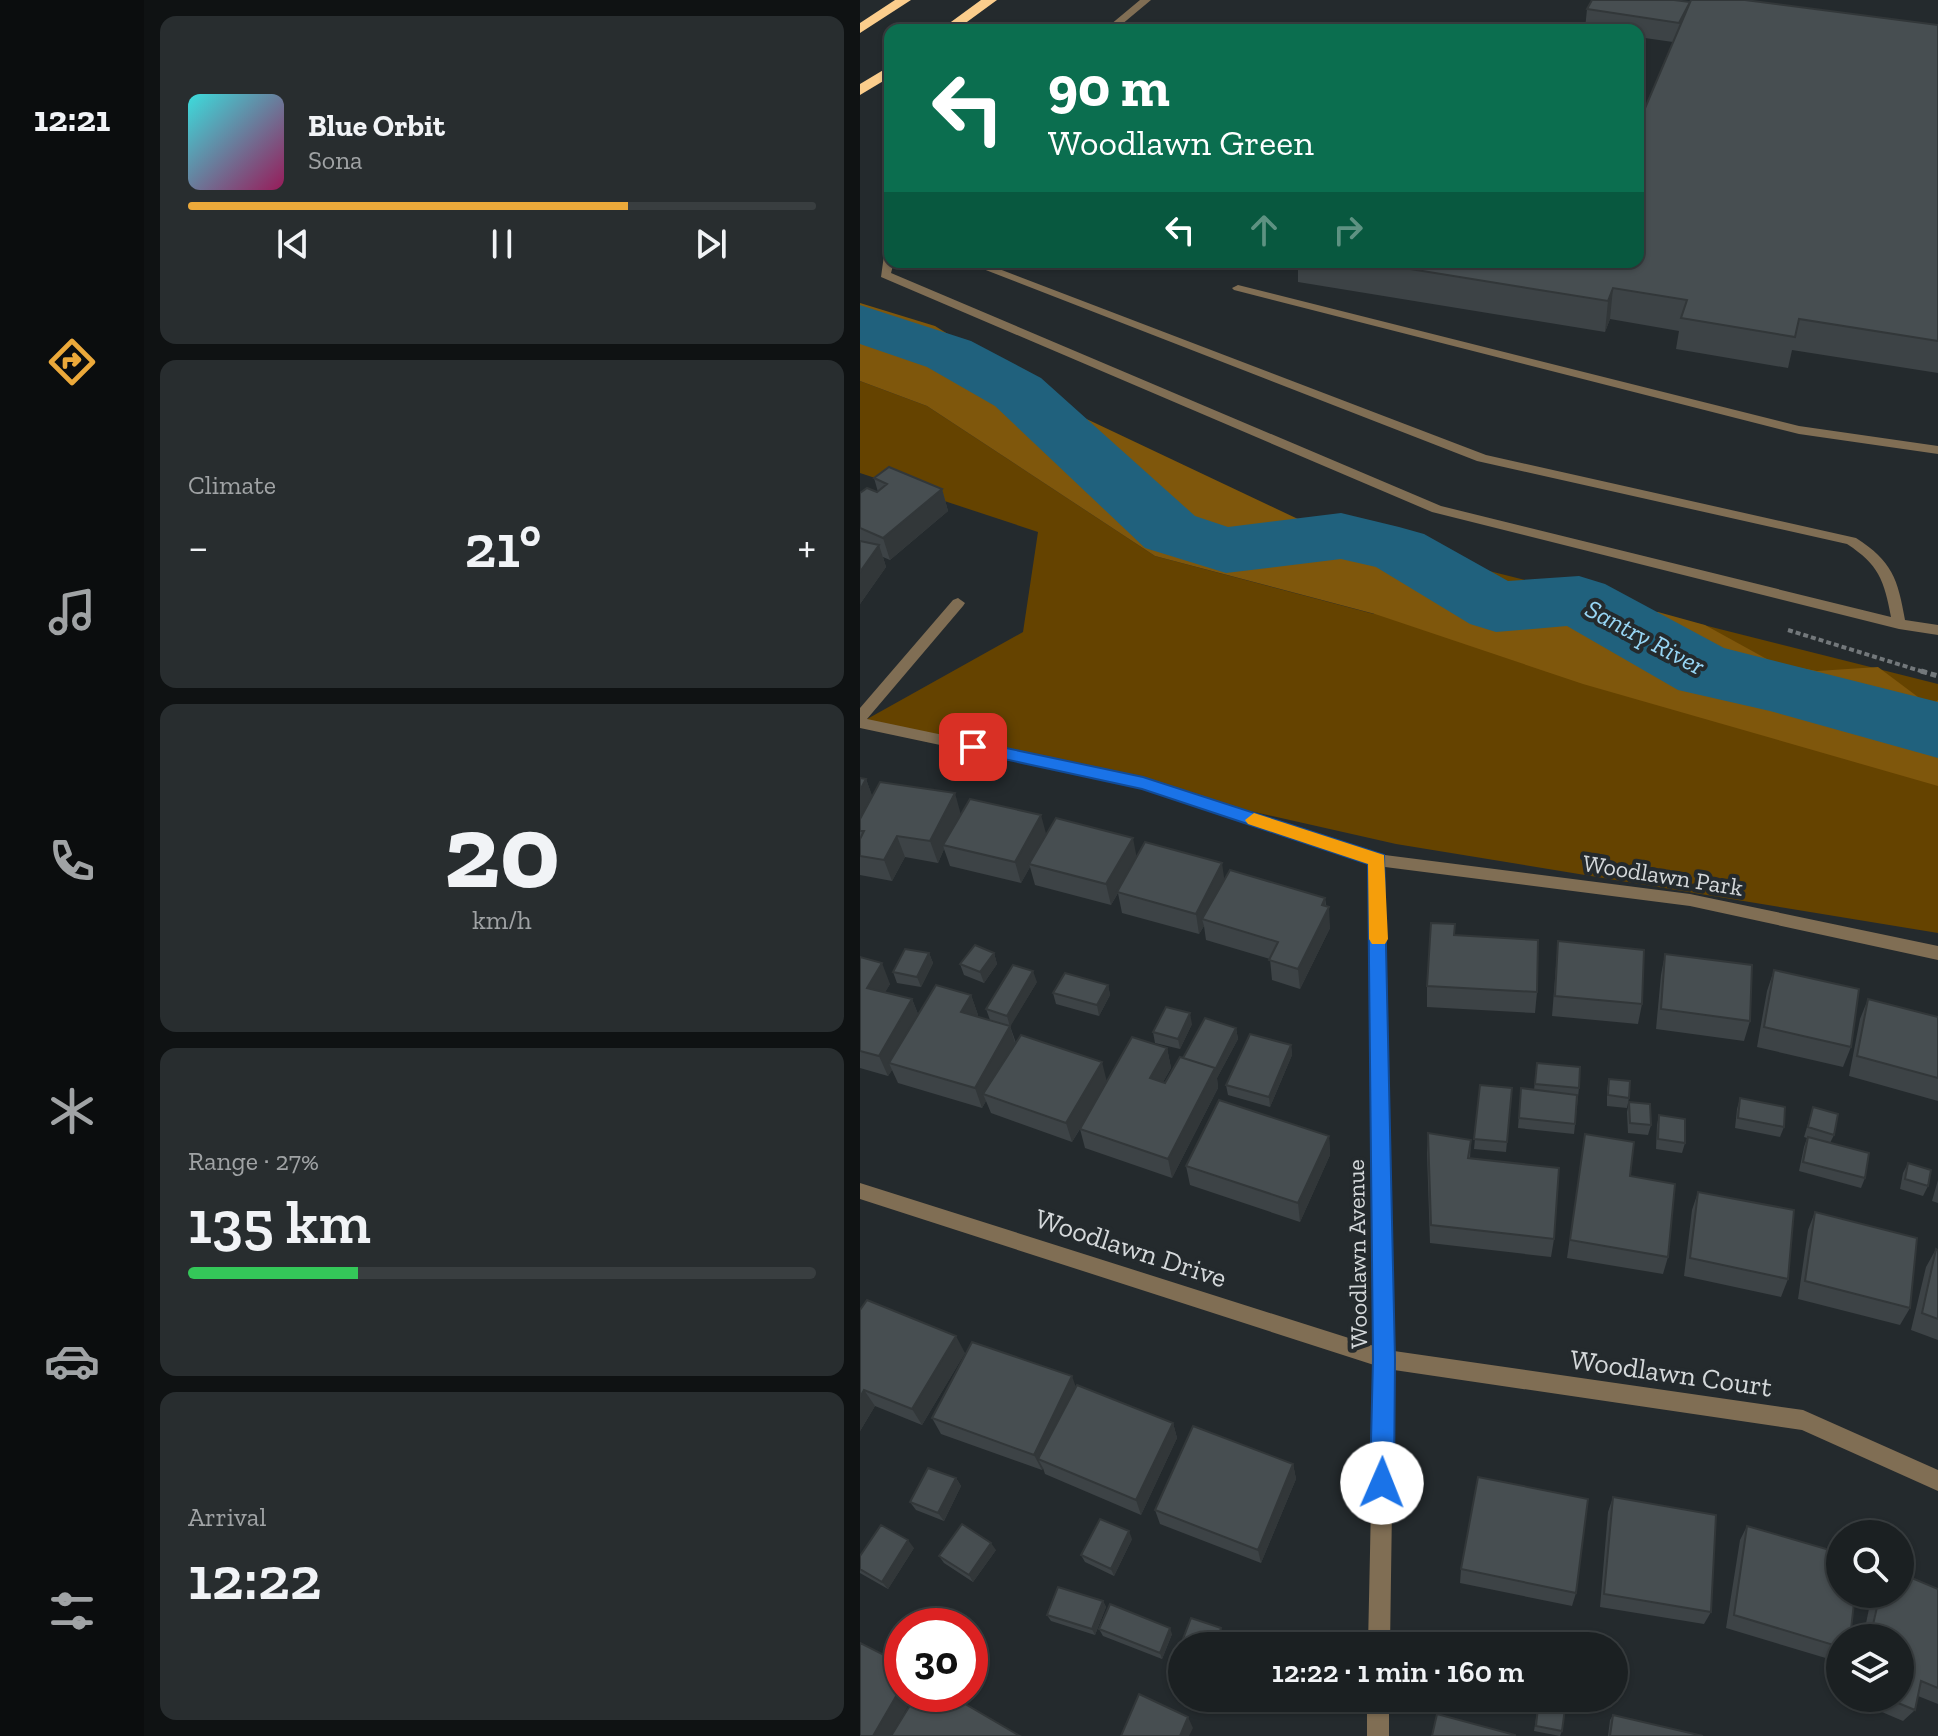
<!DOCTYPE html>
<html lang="en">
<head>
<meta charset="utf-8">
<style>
	:root { --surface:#1b2022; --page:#282d2f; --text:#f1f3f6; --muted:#a0a3a5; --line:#393e40; --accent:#eca93a }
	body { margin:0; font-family:"Zilla Slab",serif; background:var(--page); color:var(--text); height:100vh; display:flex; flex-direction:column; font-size:30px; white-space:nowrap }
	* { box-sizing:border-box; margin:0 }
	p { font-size:26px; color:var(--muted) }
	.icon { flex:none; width:44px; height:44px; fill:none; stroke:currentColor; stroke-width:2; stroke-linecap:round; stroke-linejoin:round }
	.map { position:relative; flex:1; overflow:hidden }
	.sheet { display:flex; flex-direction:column; gap:16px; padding:16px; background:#0f1213; width:716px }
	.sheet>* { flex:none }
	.top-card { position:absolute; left:24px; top:24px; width:760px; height:244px; border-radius:16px; box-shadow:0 2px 6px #0004,0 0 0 2px var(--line); background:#0b6e4f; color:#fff; overflow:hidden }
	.controls { position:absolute; left:966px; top:1520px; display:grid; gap:16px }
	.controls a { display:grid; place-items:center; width:88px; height:88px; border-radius:50%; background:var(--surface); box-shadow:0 2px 6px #0004,0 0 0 2px var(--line); font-size:40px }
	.speed { position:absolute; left:24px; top:1608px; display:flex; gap:16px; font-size:40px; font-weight:700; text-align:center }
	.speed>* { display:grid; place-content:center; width:104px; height:104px; border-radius:50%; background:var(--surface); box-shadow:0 2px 6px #0004,0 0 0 2px var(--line); line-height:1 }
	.speed .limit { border:12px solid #d22; background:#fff; color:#111 }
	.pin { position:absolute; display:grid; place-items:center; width:68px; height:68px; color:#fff; margin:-34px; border-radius:16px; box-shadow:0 4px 12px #0006 }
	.me { position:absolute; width:88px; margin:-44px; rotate:1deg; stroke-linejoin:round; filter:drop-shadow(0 0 6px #0008) }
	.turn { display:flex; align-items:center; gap:28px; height:168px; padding:0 32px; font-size:36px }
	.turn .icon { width:104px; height:104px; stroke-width:2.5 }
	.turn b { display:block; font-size:56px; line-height:68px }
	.lanes { display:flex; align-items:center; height:76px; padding:0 32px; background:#0003; justify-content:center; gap:40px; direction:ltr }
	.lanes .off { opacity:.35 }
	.big { font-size:60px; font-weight:600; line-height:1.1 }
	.sheet .widget { flex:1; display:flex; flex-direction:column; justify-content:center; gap:12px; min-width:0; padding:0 28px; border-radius:16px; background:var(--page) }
	.sheet .dial { align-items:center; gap:0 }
	.dial b { font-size:104px; line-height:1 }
	.song { display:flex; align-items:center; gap:24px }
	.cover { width:96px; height:96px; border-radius:12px; background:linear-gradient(135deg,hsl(180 70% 55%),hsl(330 70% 35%)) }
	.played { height:8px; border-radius:4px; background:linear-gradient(90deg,var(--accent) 70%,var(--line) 70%) }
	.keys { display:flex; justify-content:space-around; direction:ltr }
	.heat { display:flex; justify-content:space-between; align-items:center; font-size:44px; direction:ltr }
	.charge { height:12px; border-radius:6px; background:linear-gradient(90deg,#34c759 27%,var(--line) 0) }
	.trip { position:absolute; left:308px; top:1632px; width:460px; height:80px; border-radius:40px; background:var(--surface); box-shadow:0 2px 6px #0004,0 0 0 2px var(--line); font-weight:600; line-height:80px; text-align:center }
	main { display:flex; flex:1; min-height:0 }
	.tabs { display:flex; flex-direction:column; width:144px; justify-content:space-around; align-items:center; background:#0b0d0e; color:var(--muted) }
	.tabs .icon { width:56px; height:56px }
	.tabs .current { color:var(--accent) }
	.tabs b { font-size:36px; color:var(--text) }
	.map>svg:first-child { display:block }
	.green { fill:#654300 }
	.forest { fill:#7f570c }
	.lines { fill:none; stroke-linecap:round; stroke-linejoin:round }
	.river { fill:#20617d; fill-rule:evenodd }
	.path-far1 { stroke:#73787b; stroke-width:4; stroke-dasharray:5 3; stroke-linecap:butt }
	.path { stroke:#73787b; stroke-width:5; stroke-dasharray:6 4; stroke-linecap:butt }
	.service { fill:#806e54; fill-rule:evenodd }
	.minor { fill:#806e54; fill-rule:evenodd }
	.motorway { fill:#fbcd8c; fill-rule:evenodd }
	.wall { fill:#3d4346 }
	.shaded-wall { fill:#323739 }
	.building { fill:#474e51; stroke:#323739; stroke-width:2 }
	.route { fill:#1a73e8; stroke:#114b97; stroke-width:2 }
	.slow { fill:#f59e0b }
	.labels { text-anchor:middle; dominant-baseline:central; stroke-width:8; stroke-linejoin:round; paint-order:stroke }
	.street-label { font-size:24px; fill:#d4d8da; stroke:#242a2d }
	.water-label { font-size:26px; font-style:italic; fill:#98d6f5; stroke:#242a2d }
	.near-street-label { font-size:28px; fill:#d4d8da; stroke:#242a2d }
</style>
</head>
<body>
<main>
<nav class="tabs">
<b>12:21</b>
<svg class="icon current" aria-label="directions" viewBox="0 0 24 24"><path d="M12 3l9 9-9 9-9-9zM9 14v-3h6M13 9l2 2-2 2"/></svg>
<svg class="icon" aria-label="music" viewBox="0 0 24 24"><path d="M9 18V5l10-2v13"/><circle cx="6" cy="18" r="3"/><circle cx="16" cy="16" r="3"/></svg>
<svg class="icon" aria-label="phone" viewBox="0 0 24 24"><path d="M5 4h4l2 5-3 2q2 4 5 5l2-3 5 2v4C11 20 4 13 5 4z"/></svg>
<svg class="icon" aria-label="climate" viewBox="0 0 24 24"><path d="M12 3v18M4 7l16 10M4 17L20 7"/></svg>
<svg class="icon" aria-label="car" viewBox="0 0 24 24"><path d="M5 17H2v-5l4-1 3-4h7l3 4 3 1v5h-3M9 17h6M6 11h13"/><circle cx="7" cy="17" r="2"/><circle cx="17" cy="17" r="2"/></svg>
<svg class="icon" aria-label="filters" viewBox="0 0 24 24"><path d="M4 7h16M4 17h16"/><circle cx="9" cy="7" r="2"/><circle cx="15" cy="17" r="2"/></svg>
</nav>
<section class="sheet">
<div class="widget">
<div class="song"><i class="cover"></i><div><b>Blue Orbit</b><p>Sona</p></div></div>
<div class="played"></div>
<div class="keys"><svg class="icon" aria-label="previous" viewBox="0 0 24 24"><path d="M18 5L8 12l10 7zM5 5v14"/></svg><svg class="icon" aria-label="pause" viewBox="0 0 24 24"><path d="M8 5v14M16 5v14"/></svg><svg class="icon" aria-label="next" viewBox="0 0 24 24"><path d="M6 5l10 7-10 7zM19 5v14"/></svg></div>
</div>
<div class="widget"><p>Climate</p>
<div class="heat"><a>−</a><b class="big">21°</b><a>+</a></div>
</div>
<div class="widget dial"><b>20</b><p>km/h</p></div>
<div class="widget"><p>Range · 27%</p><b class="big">135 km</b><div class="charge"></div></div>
<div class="widget"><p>Arrival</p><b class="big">12:22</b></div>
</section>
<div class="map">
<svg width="1078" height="1736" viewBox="0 0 1078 1736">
	<rect width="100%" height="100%" fill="#242a2d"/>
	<!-- green -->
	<path class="green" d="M0,381L67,406L295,556L514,614L538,548L1078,684V933L536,844L0,723L163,632L178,532L0,473Z"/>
	<!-- forest -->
	<path class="forest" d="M0,303L75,326L216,414L476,537L762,611L798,612L845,625L914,663L957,671L1018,667L1070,706L1078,700V786L723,684L515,614L295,556L67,406L0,381Z"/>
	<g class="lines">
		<!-- river -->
		<path class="river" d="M0,305L111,341L181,378L335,516L368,527L481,513L539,527L564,534L648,581L719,576L745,584L864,648L1078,702V758L910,711L818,690L707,626L636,632L610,624L516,567L481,559L366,573L285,548L135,406L67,367L0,344Z"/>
		<!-- path-far1 -->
		<path class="path-far1" d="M928,630L1067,673"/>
		<!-- path -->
		<path class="path" d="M1061,671L1078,676"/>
		<!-- service -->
		<path class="service" d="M280,0H291L255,30H244Z
			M30,252V262H34L31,273L581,506L1031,617C1024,580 1019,565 987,544L617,461L105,262H121L626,455L996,538C1032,561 1038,579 1045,620L1078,625V635L1039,629L572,512L21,277L24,255Z
			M378,285L939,426L1078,446V454L939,434L374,290L372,288Z"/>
		<!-- minor -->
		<path class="minor" d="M98,598L105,603L103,606L7,719L283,777L517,854L830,894L1078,946V960L830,906L525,867L534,1351L943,1410L1078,1470V1491L942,1430L534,1370L530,1646H508L514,1365L0,1199V1183L514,1346L509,864L282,788L0,728V708L93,600Z
			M507,1698H529V1736H507Z"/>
		<!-- motorway -->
		<path class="motorway" d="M35,0H51L0,33V23Z
			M121,0H137L96,30H80Z
			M30,66V77L0,95V84Z"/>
	</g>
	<!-- wall -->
	<path class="wall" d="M830,2L1078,25V373L932,350L928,368L816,349L819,331L750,319L745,332L438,282V265L418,262H778L783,113L813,42L778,37V30L725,29L727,9Z
		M14,478L82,489L88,511L30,560L23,557L26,567L0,604V493L18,492Z
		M0,778L6,779L12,796L101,814L277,857L364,881L465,898L470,928L440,989L412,980L410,959L346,940L344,926L339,934L262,913L258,893L251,905L175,885L170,867L161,883L90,866L84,849L78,863L45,857L32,881L0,875Z
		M595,935L677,992L675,1013L567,1007V986Z
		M698,941L782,1004L778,1024L692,1016Z
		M69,953L73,963L61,987L37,983L33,972Z
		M134,953L137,964L124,983L104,975L100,964Z
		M805,954L890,1021L884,1041L796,1029L801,975Z
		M0,957L30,984L25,992L52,999L58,1014L111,995L118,1015L117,1017L130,1020L126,1009L177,982L150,1026L156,1043L247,1081L307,1048L311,1068L303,1082L305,1083L323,1058L376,1028L378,1039L357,1078L358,1088L312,1178L225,1148L220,1129L212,1142L131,1113L126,1101L122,1108L38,1083L32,1070L28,1076L0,1068Z
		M914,970L991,1047L983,1067L897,1047L907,991Z
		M248,985L250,995L239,1016L196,1004L193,993Z
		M1008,999L1078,1017V1101L989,1076L1000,1019Z
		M332,1024L320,1049L295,1043L293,1032Z
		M431,1045L432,1055L410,1107L368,1095L366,1085Z
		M677,1063L719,1088L714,1134L658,1128L661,1088L674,1090Z
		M749,1079L769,1098L767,1108L747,1106V1089Z
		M620,1085L652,1088L646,1152L614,1149Z
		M880,1098L924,1127L920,1137L875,1128L877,1109Z
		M769,1102L791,1125L788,1135L768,1133L767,1112Z
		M953,1107L974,1135L970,1143L1005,1178L1001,1188L939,1171L944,1147L947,1138L944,1137Z
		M799,1115L825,1143L822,1153L796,1149L797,1125Z
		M568,1133L611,1140L610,1159L694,1239L691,1257L570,1243L567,1153Z
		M725,1134L770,1176L808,1257L803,1274L707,1258Z
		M469,1136L470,1155L440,1222L330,1185L326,1166Z
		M1048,1163L1068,1186L1063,1196L1040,1189L1043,1173Z
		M1078,1180V1203L1072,1201Z
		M838,1192L928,1279L921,1297L824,1276L832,1210Z
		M955,1212L1050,1308L1040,1325L938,1299L948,1230Z
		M1076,1249L1078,1250V1340L1051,1330L1066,1267Z
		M0,1310L105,1353L62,1425L15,1406L0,1431Z
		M216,1386L313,1423L317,1438L281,1515L185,1474L183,1468L182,1470L81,1434L72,1418Z
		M433,1464L436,1479L401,1563L300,1524L295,1510Z
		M96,1478L101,1486L84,1521L56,1510L50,1502Z
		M753,1497L851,1612L844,1624L740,1607L748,1512Z
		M887,1526L980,1638V1660L979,1662L866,1628L880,1540Z
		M272,1539L254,1576L225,1562L221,1555Z
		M54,1548L28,1589L0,1573V1556Z
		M136,1550L113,1582L84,1563L79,1556Z
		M601,1569L716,1593L712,1606L600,1583Z
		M1078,1589V1704L1058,1696L1055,1710L1043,1721L989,1698H1040V1638H1003L1012,1594H1040Z
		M243,1601L246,1607L235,1635L191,1621L187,1615Z
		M239,1629L312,1634L302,1659L243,1636Z
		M363,1635L359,1646H326L323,1639Z
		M679,1698L702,1731L700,1736L674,1731Z
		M753,1715L843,1736H748L750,1720Z"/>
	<!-- shaded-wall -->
	<path class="shaded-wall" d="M753,288L750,319L745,332L748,301Z
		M82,489L88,511L30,560L23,538Z
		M19,545L26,567L0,604V572Z
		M6,779L14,801L0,828V790Z
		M95,793L101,815L83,845L84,849L78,863L70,841Z
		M181,815L187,837L169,864L170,867L161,883L155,862Z
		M37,836L45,857L32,881L24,860Z
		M273,838L277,859L251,905L246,884Z
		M362,863L365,884L342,919L344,926L339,934L336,914Z
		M465,898L466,913L469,907L470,928L440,989L438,969Z
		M69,953L73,963L61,987L57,977Z
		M134,953L137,964L124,983L120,972Z
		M22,963L30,984L16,1008L7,988Z
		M173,971L177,982L150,1027L147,1016Z
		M248,985L250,995L239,1016L237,1005Z
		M111,995L118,1015L109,1032L101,1012Z
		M52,999L60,1019L29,1063L32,1070L28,1076L19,1056Z
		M330,1013L332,1024L320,1049L318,1039Z
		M150,1026L156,1046L123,1094L126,1101L122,1108L115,1088Z
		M376,1028L378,1039L357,1078L358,1088L312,1178L308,1159Z
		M431,1045L432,1055L410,1107L409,1097Z
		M307,1048L311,1068L294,1098L290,1078Z
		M242,1062L247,1082L212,1142L206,1123Z
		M469,1136L470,1155L440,1222L438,1203Z
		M96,1336L105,1353L62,1425L52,1409Z
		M212,1376L218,1393L178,1459L183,1468L182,1470L174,1455Z
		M4,1390L15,1406L0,1431V1397Z
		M313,1423L317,1438L281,1515L276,1500Z
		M433,1464L436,1479L401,1563L398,1550Z
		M96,1478L101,1486L84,1521L78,1513Z
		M269,1531L272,1539L254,1576L251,1569Z
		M48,1540L54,1548L28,1589L22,1582Z
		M131,1543L136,1550L113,1582L109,1575Z
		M243,1601L246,1607L235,1635L232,1629Z
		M310,1628L312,1634L302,1659L300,1653Z
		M361,1628L363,1635L359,1646H355Z
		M42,1686V1694H55L31,1736H13Z
		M328,1717L333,1728L329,1736H320Z"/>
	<!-- building -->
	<path class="building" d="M732,0H814L830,2L819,23L727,9Z
		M831,0H885L1078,25V341L939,319L935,337L821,318L827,300L753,288L748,301L507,262H778V113H783Z
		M29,467L82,489L23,538L0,528V493L7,488L17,492L27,484L14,478Z
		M0,541L19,545L0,572Z
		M0,778L6,779L0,790Z
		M20,782L95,793L70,841L37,836L24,860L0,856V839L4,831H0V819Z
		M110,799L181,815L155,862L83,845Z
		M196,818L273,838L246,884L169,864Z
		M285,842L362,863L336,914L257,892Z
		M370,870L465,898L462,905L469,907L438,969L409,960L418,942L342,919Z
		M571,923L595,924L594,935L678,940L677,992L567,986Z
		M698,941L784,950L782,1004L695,996Z
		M115,945L134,953L120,972L100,964Z
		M45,949L69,953L57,977L33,972Z
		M805,954L892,965L890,1021L801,1009Z
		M0,957L22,963L7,988L52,999L19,1056L0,1051Z
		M153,965L173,971L147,1016L126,1009Z
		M914,970L999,989L991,1047L904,1027Z
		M205,973L248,985L237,1005L193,993Z
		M76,985L111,995L101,1012L150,1026L115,1088L29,1063Z
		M1008,999L1078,1017V1078L997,1056Z
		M306,1007L330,1013L318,1039L293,1032Z
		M345,1018L376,1028L355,1070V1068L323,1058Z
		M390,1034L431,1045L409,1097L366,1085Z
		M161,1035L242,1062L206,1123L123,1094Z
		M272,1037L307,1048L290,1078L305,1083L320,1057L355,1068L308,1159L220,1129Z
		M677,1063L720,1067L719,1088L675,1084Z
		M749,1079L770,1081L769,1098L748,1095Z
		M620,1085L652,1088L647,1142L614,1139Z
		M661,1088L717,1095L715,1124L659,1118Z
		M880,1098L925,1107L924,1127L878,1118Z
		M359,1100L469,1136L438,1203L326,1166Z
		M769,1102L790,1104L791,1125L770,1123Z
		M953,1107L978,1114L974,1135L948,1127Z
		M799,1115L825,1119V1143L798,1139Z
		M568,1133L611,1140L608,1158L699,1168L694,1239L571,1225Z
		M725,1134L774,1142L770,1176L815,1184L808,1257L710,1240Z
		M948,1137L1009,1153L1005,1178L943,1162Z
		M1048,1163L1071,1170L1068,1186L1045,1179Z
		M838,1192L934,1210L928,1279L830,1258Z
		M955,1212L1057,1238L1050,1308L945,1281Z
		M1076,1249L1078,1250V1319L1062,1313Z
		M7,1300L96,1336L52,1409L4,1390L0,1397V1310Z
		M112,1342L212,1376L174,1455L72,1418Z
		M217,1385L313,1423L276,1500L178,1459Z
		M333,1426L433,1464L398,1550L295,1510Z
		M68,1468L96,1478L78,1513L50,1502Z
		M618,1477L728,1499L716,1593L601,1569Z
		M753,1497L856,1515L851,1612L744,1594Z
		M240,1519L269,1531L251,1569L221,1555Z
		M102,1524L131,1543L109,1575L79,1556Z
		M21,1525L48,1540L22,1582L0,1569V1556Z
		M887,1526L980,1553V1594H995L990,1638H980V1647L874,1615Z
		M1040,1573L1078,1589V1688L1061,1681L1055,1710L1026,1698H1040V1638H1010L1020,1594H1040Z
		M198,1587L243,1601L232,1629L187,1615Z
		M250,1604L310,1628L300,1653L239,1629Z
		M331,1618L361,1628L355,1646H339L323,1639Z
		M0,1643L42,1664V1686L13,1736H0Z
		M57,1694H88L160,1736H31Z
		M279,1694L328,1717L320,1736H261Z
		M679,1698H695L706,1701L702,1731L676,1726Z
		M577,1714L655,1735V1736H572Z
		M753,1715L843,1736H750Z"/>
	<!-- route -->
	<path class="route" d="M113,741L283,777L524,855L535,1359L534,1483L530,1491L522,1495L514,1491L510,1483L513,1359L508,864L282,789L107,751V743Z"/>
	<!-- slow -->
	<path class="slow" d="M394,813L524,855L528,939L525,944H512L509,939L508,864L388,824L385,820Z"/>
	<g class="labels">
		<!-- street labels -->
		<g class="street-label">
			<text transform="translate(803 875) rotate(9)">Woodlawn Park</text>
			<text transform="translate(497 1254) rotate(-91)">Woodlawn Avenue</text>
		</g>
		<!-- water labels -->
		<g class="water-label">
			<text transform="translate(785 637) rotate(28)">Santry River</text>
		</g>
		<!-- near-street labels -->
		<g class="near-street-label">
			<text transform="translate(271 1248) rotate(18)">Woodlawn Drive</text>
			<text transform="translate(811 1373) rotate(8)">Woodlawn Court</text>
		</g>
	</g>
</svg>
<div class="controls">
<a><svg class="icon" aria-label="search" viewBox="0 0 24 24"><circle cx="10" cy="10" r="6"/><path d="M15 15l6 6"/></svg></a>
<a><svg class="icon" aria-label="layers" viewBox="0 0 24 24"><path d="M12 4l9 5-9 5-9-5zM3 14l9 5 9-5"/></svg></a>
</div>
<div class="speed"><div class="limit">30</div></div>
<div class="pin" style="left:113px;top:747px;background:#d93025"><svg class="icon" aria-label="arrive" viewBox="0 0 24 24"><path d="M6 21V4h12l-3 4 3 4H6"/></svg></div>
<svg class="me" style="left:522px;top:1483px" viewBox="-20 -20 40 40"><circle r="19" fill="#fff"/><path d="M0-13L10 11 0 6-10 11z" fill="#1a73e8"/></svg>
<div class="trip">12:22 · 1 min · 160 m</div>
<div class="top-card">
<div class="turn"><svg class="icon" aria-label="left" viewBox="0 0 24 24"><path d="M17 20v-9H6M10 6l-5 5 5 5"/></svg><div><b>90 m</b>Woodlawn Green</div></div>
<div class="lanes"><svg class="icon" aria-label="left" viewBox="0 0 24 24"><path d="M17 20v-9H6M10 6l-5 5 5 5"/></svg><svg class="icon off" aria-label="ahead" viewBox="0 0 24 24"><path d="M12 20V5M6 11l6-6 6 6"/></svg><svg class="icon off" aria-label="right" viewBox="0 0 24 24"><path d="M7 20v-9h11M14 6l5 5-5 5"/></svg></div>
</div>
</div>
</main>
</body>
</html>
